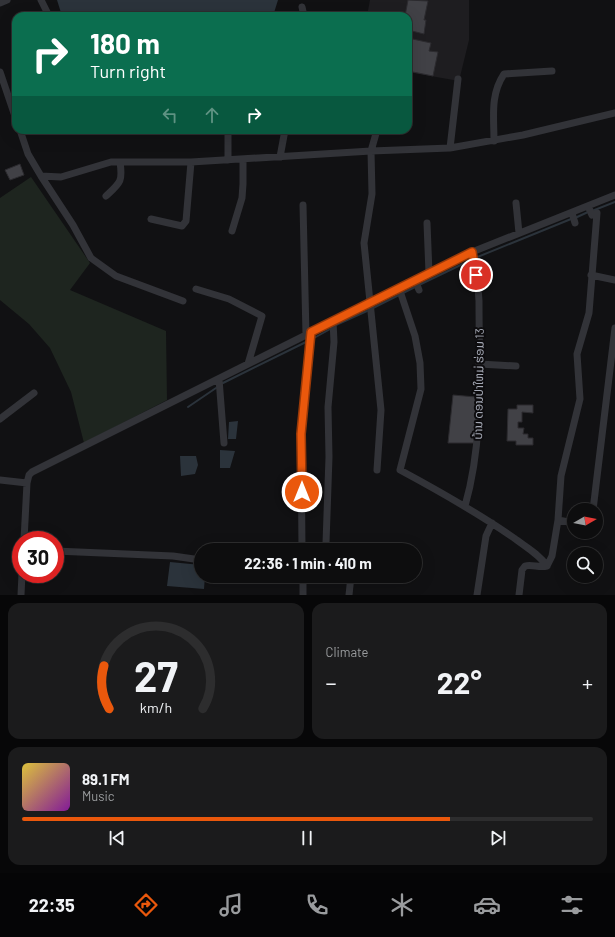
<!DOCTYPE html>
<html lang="en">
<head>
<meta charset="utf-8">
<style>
	:root { --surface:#0d0d0e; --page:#1b1b1c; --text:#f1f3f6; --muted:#9a9c9e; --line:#2d2d2e; --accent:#ea580c }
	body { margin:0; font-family:Barlow,"Noto Sans Lao",sans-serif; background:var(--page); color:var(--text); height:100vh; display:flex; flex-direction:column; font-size:15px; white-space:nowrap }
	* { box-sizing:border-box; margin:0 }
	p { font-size:13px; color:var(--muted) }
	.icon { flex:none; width:22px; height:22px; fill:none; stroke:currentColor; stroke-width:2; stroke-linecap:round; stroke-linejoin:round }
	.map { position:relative; height:595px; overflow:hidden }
	.details { display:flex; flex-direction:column; gap:8px; padding:8px; background:#070708; flex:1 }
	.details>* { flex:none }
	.hud { position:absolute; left:12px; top:12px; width:400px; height:122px; border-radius:12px; box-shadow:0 4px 16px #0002,0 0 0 1px var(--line); background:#0b6e4f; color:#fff; overflow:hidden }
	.needle { width:26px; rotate:81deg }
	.fabs { position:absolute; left:567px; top:503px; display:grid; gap:8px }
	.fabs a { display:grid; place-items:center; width:36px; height:36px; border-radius:50%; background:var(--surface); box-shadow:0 4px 16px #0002,0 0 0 1px var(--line); font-size:20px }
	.speed { position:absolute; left:12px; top:531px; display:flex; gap:8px; font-size:20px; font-weight:700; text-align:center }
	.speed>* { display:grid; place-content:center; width:52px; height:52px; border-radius:50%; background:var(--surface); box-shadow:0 4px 16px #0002,0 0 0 1px var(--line); line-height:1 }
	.speed .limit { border:6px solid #d22; background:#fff; color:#111 }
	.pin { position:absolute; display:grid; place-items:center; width:34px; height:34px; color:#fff; margin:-17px; border:2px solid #fff; border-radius:50%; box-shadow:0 1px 4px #0007 }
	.me { position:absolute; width:44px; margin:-22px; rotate:0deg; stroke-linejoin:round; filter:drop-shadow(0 0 3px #0008) }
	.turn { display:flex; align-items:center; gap:14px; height:84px; padding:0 12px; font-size:18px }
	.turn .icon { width:52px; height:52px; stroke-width:2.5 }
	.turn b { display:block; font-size:28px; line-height:34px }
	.lanes { display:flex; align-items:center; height:38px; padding:0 12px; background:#0003; justify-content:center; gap:20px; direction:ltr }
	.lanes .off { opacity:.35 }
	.big { font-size:30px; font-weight:700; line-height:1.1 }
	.details .widget { flex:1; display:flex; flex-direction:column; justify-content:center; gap:6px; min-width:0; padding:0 14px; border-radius:12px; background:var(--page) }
	.details .dial { align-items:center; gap:0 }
	.dial svg { height:104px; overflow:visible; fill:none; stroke:var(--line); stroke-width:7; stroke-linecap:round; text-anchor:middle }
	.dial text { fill:var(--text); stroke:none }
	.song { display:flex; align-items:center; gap:12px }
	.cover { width:48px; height:48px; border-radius:6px; background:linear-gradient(135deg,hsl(50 70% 55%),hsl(290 70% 35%)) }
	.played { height:4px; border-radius:2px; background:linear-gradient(90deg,var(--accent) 75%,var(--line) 75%) }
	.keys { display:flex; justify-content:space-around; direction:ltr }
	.heat { display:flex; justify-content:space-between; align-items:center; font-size:22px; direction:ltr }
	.details .tiles { flex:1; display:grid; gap:8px; grid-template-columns:1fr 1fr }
	.widget:last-child { grid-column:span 2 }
	.trip { position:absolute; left:194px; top:543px; width:228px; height:40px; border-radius:20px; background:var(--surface); box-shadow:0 4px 16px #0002,0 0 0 1px var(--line); font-weight:700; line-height:40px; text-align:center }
	.tab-bar { display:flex; height:64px; justify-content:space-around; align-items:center; background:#050506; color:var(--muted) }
	.tab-bar .icon { width:28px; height:28px }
	.tab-bar .selected { color:var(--accent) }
	.tab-bar b { font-size:18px; color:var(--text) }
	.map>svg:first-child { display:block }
	.built { fill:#1e1d20 }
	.green { fill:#1e251f }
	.water { fill:#2b333b }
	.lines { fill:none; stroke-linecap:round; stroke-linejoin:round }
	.stream { stroke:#2b333b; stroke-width:2 }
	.building { fill:#414146; stroke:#2c2b2f }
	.minor { stroke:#323338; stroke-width:7 }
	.route-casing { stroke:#983908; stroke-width:10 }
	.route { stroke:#ea580c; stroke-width:7 }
	.labels { text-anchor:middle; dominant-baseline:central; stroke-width:4; stroke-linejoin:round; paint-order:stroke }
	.street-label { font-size:12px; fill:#a3a7b3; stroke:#0d0c0e }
</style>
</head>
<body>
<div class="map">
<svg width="615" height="595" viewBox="0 0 615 595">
	<rect width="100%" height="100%" fill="#111113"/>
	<!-- built -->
	<path class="built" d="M370,0H469V40L459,81L408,72V16H367Z"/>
	<!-- green -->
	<path class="green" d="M31,177L90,263L70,290L166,331L167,400L84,443L71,392L50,348L29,324L0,300V198Z"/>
	<!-- water -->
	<path class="water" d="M57,0H278L273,16H62Z
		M238,421L236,439H228L229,422Z
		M220,450L235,451L230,468H220Z
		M196,456L198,465L195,474L181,476L180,456Z
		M170,562L201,565V576H205L204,589L167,586Z"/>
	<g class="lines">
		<!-- stream -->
		<path class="stream" d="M592,211L615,202
			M575,218L588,212
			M475,258L571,219
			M419,285L471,260
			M403,293L415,287
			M373,308L399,295
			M336,325L367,311
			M314,338L332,328
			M223,383L306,342
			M188,407L216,388"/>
	</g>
	<!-- building -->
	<path class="building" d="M408,0L428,1L424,20H426L424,34L408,30V16H403H405Z
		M408,38L431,43L429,51L438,52L433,76L408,71Z
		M20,164L24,175L10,180L5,170Z
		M453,395L476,397L475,443H448Z
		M517,405H533V413L522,412V422H518V428H524L523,434H528V438H533V445H516V441H507L508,409H517Z"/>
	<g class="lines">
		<!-- minor -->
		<path class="minor" d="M41,0L49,16
			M0,3L7,0
			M302,7L304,16
			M0,72L16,119
			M20,130L28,154L41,176L61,177L111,162H191L371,151L450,148L523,135L615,113
			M377,130L371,151L372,194L364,243L381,410L377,470
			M494,141C494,117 490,95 504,74L552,71
			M450,148L458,79
			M280,157L285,130
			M228,160V130
			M41,176L73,225L91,258L116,276L183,301
			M106,196C120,183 123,182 120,162
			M516,203L519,233
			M303,205L306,335
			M588,206L592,215
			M572,213L575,223
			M151,219L182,226L186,221L191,162
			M427,223L429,273
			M232,231L242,198L243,184V159
			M591,275L615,280
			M415,280L419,290
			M399,288L415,336L420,363L421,389L400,470C439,491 478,513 514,538C526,547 539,554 547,566
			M196,289L229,299L262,316L248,364
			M333,321L334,342L328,407L329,457L326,543L327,547L331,549L348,550
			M479,364L516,366
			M219,379L224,443
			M0,419L34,393
			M0,480L27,483L29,475L32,472L306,335L321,326L472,252L615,195
			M465,506C484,440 479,370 479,301L478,287L472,252
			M593,510L615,328
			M558,520L574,523
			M24,540L27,483
			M302,550L301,434L311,332
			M55,551L173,556L201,560
			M303,576V595
			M21,595L22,574
			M349,595L351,576
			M477,595L486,536L492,523
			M519,595L522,570L525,566C532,564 539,568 547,566L552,556L558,520L561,476L580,399L577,354L589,313L597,213"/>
	</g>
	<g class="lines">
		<defs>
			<path id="route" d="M302,492L301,434L311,332L472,252L476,275"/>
		</defs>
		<!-- route casing -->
		<use href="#route" class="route-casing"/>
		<!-- route -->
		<use href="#route" class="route"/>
	</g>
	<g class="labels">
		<!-- street labels -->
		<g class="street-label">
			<text transform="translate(478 384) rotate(-89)">ບ້ານ ດອນປ່າໃຫມ່ ຮ່ອມ 13</text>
		</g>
	</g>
</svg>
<div class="fabs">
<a><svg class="needle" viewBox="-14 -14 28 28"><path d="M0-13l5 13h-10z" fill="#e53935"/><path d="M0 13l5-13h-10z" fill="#9a9c9e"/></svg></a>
<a><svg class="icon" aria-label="search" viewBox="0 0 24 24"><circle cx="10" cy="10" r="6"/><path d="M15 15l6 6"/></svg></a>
</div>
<div class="speed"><div class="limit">30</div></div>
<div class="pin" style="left:476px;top:275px;background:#d93025"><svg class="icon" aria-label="arrive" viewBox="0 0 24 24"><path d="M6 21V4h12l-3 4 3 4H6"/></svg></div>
<svg class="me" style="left:302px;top:492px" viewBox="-20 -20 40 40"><circle r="17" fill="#ea580c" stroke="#fff" stroke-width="3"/><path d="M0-11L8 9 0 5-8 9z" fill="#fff"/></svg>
<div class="trip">22:36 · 1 min · 410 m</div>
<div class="hud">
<div class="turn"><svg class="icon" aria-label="right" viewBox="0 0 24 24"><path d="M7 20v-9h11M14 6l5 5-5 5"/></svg><div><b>180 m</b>Turn right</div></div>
<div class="lanes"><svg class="icon off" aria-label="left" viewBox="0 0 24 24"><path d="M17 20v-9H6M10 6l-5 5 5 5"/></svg><svg class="icon off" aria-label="ahead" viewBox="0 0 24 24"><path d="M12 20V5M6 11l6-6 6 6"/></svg><svg class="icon" aria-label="right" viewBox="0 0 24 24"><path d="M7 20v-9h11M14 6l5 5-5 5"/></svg></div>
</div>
</div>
<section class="details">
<div class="tiles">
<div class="widget dial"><svg viewBox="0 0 100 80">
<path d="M14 69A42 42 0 1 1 86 69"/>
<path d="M14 69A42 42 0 0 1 10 36" stroke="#ea580c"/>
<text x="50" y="56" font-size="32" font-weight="700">27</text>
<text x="50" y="72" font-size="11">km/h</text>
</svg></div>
<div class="widget"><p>Climate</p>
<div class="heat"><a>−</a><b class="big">22°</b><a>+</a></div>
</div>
<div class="widget">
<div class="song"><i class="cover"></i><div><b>89.1 FM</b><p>Music</p></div></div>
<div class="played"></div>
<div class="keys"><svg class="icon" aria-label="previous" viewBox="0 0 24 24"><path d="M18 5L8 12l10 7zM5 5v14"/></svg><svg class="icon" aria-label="pause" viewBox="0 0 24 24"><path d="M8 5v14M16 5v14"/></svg><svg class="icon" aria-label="next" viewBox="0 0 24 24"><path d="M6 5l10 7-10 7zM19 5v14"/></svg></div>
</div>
</div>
</section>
<nav class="tab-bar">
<b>22:35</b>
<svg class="icon selected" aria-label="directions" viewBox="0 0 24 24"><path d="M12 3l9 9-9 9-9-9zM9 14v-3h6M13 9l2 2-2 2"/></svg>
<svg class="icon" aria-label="music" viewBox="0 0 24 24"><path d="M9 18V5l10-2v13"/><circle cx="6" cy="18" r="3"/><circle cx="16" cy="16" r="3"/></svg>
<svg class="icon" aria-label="phone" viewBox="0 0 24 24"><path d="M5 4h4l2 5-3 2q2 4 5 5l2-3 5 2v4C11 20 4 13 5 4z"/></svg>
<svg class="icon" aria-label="climate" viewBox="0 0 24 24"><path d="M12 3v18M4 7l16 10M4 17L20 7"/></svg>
<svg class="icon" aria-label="car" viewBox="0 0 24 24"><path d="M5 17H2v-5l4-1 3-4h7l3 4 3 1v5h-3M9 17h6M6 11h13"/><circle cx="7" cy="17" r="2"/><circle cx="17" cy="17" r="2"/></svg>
<svg class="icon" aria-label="filters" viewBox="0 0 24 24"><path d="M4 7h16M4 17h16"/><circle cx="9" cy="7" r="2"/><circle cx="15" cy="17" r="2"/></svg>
</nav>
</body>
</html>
